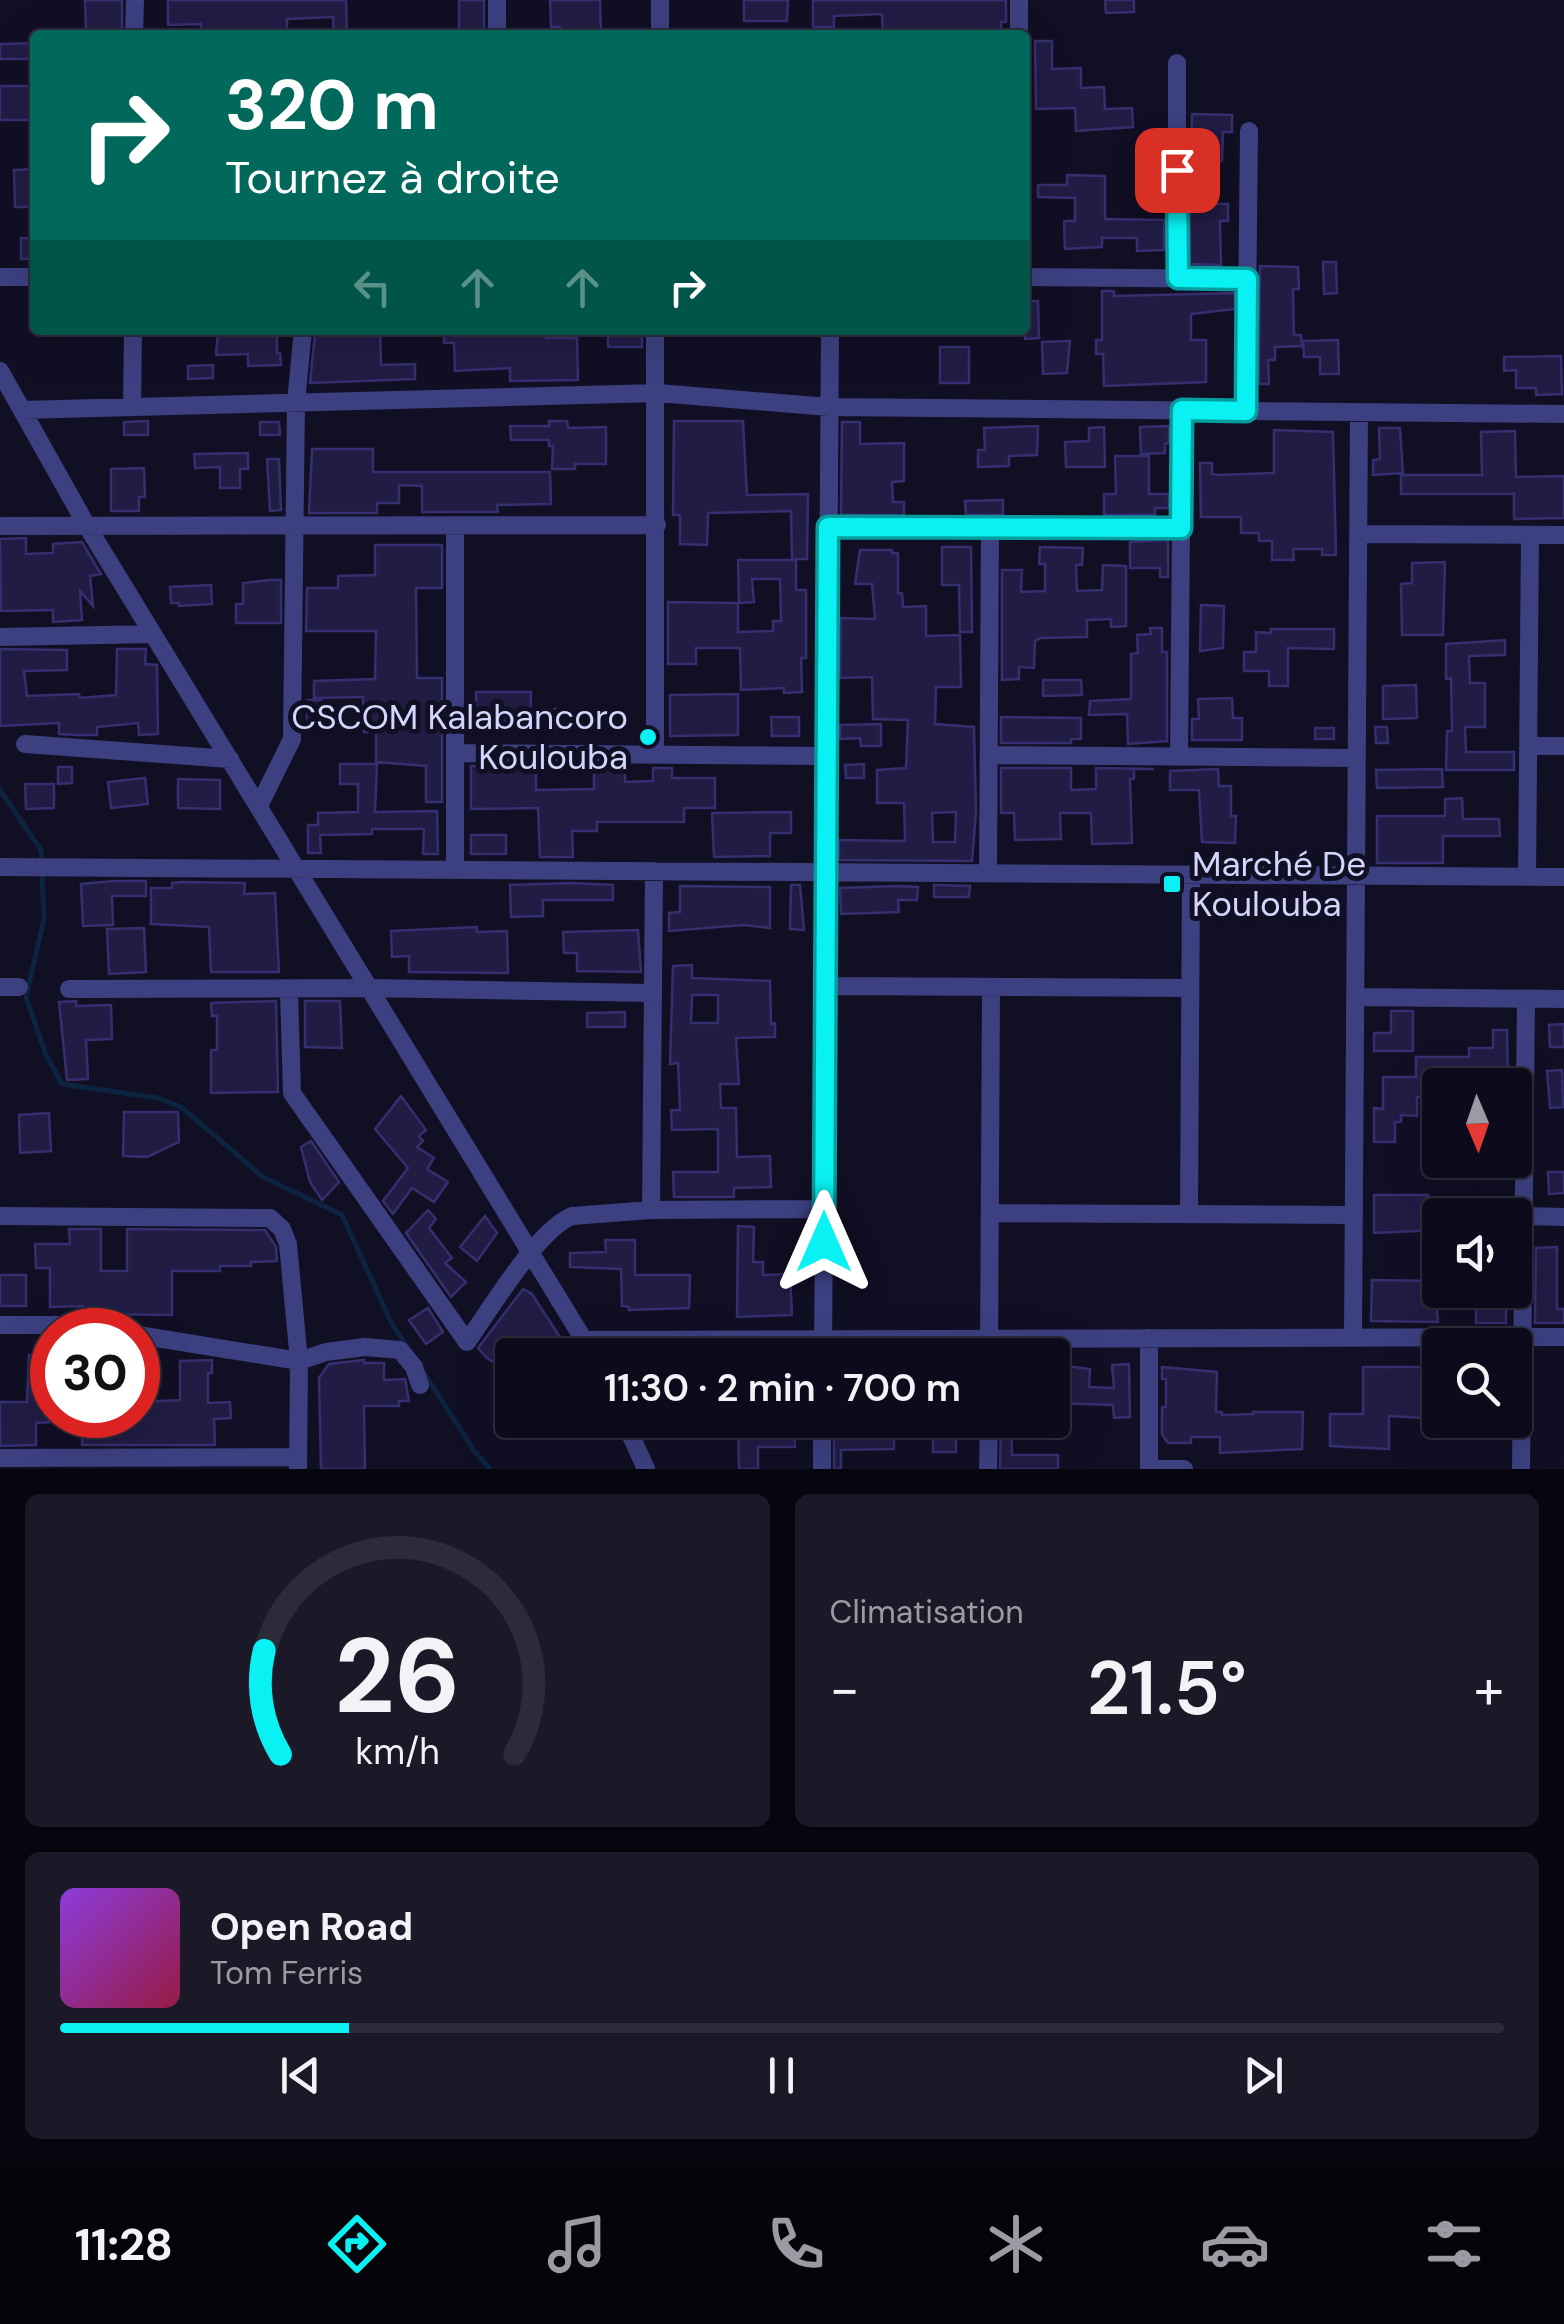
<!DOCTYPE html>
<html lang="fr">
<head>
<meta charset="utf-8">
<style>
	:root { --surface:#0d0b1b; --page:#1b1928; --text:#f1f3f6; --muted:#9a9ba3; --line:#2d2b3a; --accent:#0af1f3 }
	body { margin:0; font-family:"DM Sans",sans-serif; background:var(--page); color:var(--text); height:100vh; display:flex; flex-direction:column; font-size:38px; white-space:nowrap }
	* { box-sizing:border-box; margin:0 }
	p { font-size:32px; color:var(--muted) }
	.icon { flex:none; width:55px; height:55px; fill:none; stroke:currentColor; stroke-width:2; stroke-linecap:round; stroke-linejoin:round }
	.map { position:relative; height:1469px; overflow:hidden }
	.panel { display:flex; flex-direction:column; gap:25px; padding:25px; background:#07060f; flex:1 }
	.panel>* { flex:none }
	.hud { position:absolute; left:30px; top:30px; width:1000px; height:305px; border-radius:10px; box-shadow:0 10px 40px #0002,0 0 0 2px var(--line); background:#00695c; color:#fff; overflow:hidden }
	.needle { width:65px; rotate:178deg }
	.tools { position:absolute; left:1422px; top:1068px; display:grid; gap:20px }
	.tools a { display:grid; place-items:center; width:110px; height:110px; border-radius:10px; background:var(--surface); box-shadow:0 10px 40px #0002,0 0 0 2px var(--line); font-size:50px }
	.speed { position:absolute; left:30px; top:1308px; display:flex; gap:20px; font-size:50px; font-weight:700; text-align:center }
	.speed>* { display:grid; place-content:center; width:130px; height:130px; border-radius:50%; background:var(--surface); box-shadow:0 10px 40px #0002,0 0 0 2px var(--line); line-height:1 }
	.speed .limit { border:15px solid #d22; background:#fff; color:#111 }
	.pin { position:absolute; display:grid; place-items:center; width:85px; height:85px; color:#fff; margin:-42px; border-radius:20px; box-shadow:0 5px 15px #0006 }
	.me { position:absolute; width:110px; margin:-55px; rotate:0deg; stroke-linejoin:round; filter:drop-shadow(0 0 8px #0008) }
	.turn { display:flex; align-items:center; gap:35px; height:210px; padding:0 30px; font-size:45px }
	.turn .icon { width:130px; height:130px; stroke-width:2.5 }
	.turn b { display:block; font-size:70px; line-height:85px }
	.lanes { display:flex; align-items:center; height:95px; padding:0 30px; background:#0003; justify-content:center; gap:50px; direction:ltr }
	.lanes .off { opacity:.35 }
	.big { font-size:75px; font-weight:600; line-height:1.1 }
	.panel .tile { flex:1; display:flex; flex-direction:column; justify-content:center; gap:15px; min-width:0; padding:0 35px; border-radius:15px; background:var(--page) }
	.panel .dial { align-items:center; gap:0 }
	.dial svg { height:260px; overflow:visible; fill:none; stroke:var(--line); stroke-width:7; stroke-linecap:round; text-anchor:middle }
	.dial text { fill:var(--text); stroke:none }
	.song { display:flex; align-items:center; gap:30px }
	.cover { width:120px; height:120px; border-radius:15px; background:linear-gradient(135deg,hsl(270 70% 55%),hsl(340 70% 35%)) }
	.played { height:10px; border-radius:5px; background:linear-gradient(90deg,var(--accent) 20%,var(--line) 20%) }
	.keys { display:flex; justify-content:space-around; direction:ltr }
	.heat { display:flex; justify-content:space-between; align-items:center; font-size:55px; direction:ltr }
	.panel .tiles { flex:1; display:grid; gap:25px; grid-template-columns:1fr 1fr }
	.tile:last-child { grid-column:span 2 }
	.trip { position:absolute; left:495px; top:1338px; width:575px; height:100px; border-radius:10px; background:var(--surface); box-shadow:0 10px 40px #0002,0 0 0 2px var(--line); font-weight:600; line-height:100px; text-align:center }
	.tabs { display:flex; height:160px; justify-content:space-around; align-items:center; background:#05040b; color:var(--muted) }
	.tabs .icon { width:70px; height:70px }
	.tabs .selected { color:var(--accent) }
	.tabs b { font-size:45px; color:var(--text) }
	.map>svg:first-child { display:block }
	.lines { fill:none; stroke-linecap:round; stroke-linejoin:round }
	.stream { stroke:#0c2440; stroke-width:5 }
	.building { fill:#211c44; stroke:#362f6f; stroke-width:2.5; fill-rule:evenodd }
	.street { stroke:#3c4081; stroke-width:18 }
	.route-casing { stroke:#069d9e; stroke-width:25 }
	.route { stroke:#0af1f3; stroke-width:18 }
	.poi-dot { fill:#0af1f3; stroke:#110f24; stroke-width:4 }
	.labels { text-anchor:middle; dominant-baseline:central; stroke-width:10; stroke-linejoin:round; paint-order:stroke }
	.poi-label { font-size:35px; fill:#d5d4fd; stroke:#110f24; text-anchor:end }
</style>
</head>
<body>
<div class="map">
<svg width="1564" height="1469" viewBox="0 0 1564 1469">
	<rect width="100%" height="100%" fill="#110f24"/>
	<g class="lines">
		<!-- stream -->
		<path class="stream" d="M0,790L41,850L44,919L26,997L46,1055L62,1084L158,1098L181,1107L263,1177L342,1215L391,1322L407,1347
			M424,1373L475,1452L490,1469"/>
	</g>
	<!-- building -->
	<path class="building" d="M85,0H122V31L86,32Z
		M168,0H346L347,35H334L333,17L287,19V35H201V24L168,25Z
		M459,0H484V35H459Z
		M550,0H600L601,35H560V27H551Z
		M744,0H788L787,21H744Z
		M813,0H1006V22H1001V35H883L882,14L834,16V27H813Z
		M1105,0H1134V12L1106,13Z
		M1035,41H1052V69L1081,68V88L1104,87L1105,109L1132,108L1133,127L1076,131L1075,108L1036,109Z
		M35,43V59H0V44Z
		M0,86H35V120H0Z
		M1192,114L1232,115V132H1223L1222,161H1191Z
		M35,169V207H15L14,170Z
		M1067,175L1105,176V219L1164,220V250L1137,251V238H1102V247L1065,249L1064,221H1075V198L1038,197V185H1067Z
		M1190,177H1200V204H1228V221H1220L1221,265L1190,264Z
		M21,238H35V259H21Z
		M1323,262H1336L1337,293L1324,294Z
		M1260,266L1298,267L1299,289H1293L1294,335H1301L1302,346L1275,347V360H1268L1269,384H1259Z
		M1102,291H1114V296L1235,293V309L1191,314V340H1206V382L1104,386L1103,354H1096V340H1102Z
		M1025,301H1038L1039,338L1025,339Z
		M218,330H277V353H280L281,365L248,366V354L216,355Z
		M444,330H546V338H577L578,380L510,381V368L455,371L454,343H444Z
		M608,330H642V347H608Z
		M380,332L381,365L415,364V379L310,383L315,334Z
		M1338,340L1339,374H1320V357H1304L1303,341Z
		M1070,341L1067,373L1043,374L1042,342Z
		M940,347H969V383H940Z
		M1561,356L1562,394L1536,395V388H1516V370L1504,371V357Z
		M213,365V378L188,379V366Z
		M148,421V435H124V422Z
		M549,421H567L568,428L606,427V464H575V469H552L553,446H549V440H511L510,426H549Z
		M674,421H743L747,495L808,494L807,559H792L791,511L708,513L707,545L680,544V515H673Z
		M260,422H279L280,435H260Z
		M842,422H860V444L904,443V481L892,482L893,502H904V515H841Z
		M1038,426L1037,455L1009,456V466L978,467V450H985L984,428Z
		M1169,426V443L1165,444V453L1141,454L1140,427Z
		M1104,427L1105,467H1066L1065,442L1089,441V428Z
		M1379,428H1400L1403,473L1373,475V460L1380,459Z
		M1274,430L1333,432L1336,555H1322V549H1293L1294,560H1272V541H1259V533H1241V517H1201L1200,463H1212V474L1218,475L1274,473Z
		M1515,431L1516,477L1564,476V518L1514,519V494H1401V475H1482L1481,432Z
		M312,449H373V472H550L551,504L497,505L498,512H422V486L399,485V503H377V513H309Z
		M248,453V469H240V488H220V467L195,468L194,454Z
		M1115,456H1149V494H1169V508H1155V515H1104V494H1116Z
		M267,459H279L281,510L270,511Z
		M144,468L145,497H139V511H111V469Z
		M1003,500V515H966L965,501Z
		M26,538V554L53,553V544L82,542L101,574L90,576L93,606L80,591L82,620L53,622V610L1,611L0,539Z
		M1160,540H1168V577H1160V568H1130V542Z
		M375,545H442V588H416L417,678H442V802H426V766L376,762V732H364L363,697L314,698V681L375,679L376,631H306L307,588H338V576L375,575Z
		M942,547H971L972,632H960L959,585H942Z
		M1040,547L1083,548L1082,565H1076L1077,591L1102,590L1103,565L1126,566V626L1111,627V619L1087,620V637L1041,638L1035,641L1034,668L1019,667V679L1002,680V570H1022L1021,592L1045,591V564H1039Z
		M860,550H892V553H898V593H902L903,607L926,606V636L960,635L961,687H936L935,724L974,727L976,812L972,861L839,860V840L905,841L904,803H877V770L906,768L908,720L873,719L872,677L840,678L841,618L875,619L872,584H855ZM956,812L955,842H933L932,813Z
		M738,560H796V590H806V658H801L802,692L784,693V688L741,690L740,648H696V664H668V602L738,603V632L773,631V621H781L780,579H752L754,602L739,603Z
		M1445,562L1443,635H1402L1401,584L1412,583V563Z
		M269,580H281V623H236V604H243V583Z
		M211,585L212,604L179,606V603H171L170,587Z
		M1201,605L1224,606L1223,648L1200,651Z
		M1150,628H1162V652H1167V741L1128,744L1127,714L1089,715L1090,701L1131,699V654L1138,653L1137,635L1151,634Z
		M1271,629H1334V649L1288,648V686H1269V671H1244V652H1256V632L1271,633Z
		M1505,640V655L1469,656L1470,683H1485V727H1465L1466,752H1514V770H1446L1447,731H1452L1451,678L1446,679V644Z
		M0,649L67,650V670L24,671L27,696L79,694L80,698L116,695L117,649H146L145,664L157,665L158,734L139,735L138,723L97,727V735H78L59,734V723L0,726Z
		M1043,680H1081L1082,695L1043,696Z
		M1416,685L1417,718L1383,719V686Z
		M476,692H531L530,721L476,720Z
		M738,694V735L670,736V695Z
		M1232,698L1233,718H1242V740H1192V719H1199L1198,699Z
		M307,700H322V720H307Z
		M554,709H569V731H555Z
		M771,717H799V736H772Z
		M1001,717L1081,718V739H1071V743H1001Z
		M881,724V746H861L860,738L840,739V725Z
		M1375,727H1387L1388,743H1376Z
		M1315,728H1334V739H1315Z
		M340,764H377L375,812L437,811L438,854H423L424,829H372V834L320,835L321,853H308V825H318V813L358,812V784H340Z
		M864,764V778H846L845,765Z
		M471,766H536V790L594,789V767H625V782L653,781V768H672V778H715V808H684V822H597V831H572L573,857H540L538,808L471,809Z
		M58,767H72V783L58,784Z
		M1001,768H1071V790L1096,789V768L1154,769H1134V779H1130L1132,843L1092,844L1091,813H1060L1061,839L1015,840L1014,813H1001Z
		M1218,769L1219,786H1231V816H1236L1235,843L1202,842L1199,790H1170V771Z
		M1442,769L1443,787L1377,788L1376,770Z
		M145,778L148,804L111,808L108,782Z
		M178,779L220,780V809L178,808Z
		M25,784H54V808L26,809Z
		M1462,798L1463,819H1499L1500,836H1443V863H1377V816H1445V799Z
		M791,812V833H770V856L714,857L712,813Z
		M471,835H506V854H471Z
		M115,881H146V896H112L113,925L83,926L81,884Z
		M183,882L245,883L244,894L275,893L279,972H211L209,927L151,924V888H172V883Z
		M573,883L613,885V900H543V916L511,917L510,885Z
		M791,885H800L804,930L790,929Z
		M934,885L970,886L969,897H934Z
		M680,886L770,887V928L744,925L669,931V913L680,912Z
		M898,886L918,887L917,900H898L899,912L841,914L840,888Z
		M477,927V932L507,931L508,973L409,972V956L392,957L391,931Z
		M144,928L146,972L109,974L107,929Z
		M638,930L641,972L577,971V953H564L563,932Z
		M692,965V978L770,981L771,1024L775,1023V1037L736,1038L739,1084H720L721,1108H736L737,1157L770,1156L771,1187L734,1188V1197H674L673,1172H718V1129L672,1130L671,1110H680L678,1063L670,1064L673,966ZM692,995H718V1023H691Z
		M76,1001V1006L111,1005L112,1039L86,1040L88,1079L67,1080L59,1002Z
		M276,1001L278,1092L211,1093V1050H217V1016H212L211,1003Z
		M305,1001H340L342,1048L305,1047Z
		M1391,1011H1413V1051H1374V1033H1391Z
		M625,1012V1027H587V1013Z
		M1564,1024V1047H1550L1549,1025Z
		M1493,1030H1507L1508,1085H1494V1080L1458,1079V1085H1436V1097H1417V1116L1401,1115V1122H1395V1142H1374V1108L1383,1109V1077H1416V1057H1469V1048H1493Z
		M1562,1070L1563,1107L1550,1108L1547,1071Z
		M401,1096L426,1130L419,1136L423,1141L417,1147L434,1158L427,1169L448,1182L434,1202L412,1188L393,1214L383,1201L408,1168L375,1129Z
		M124,1112H178L179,1142L147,1157L123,1156Z
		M49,1113L51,1151L20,1153L19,1115Z
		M311,1141L339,1182L322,1200L310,1182L301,1147Z
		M1548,1172H1564V1193L1549,1194Z
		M1374,1195H1428V1201H1439V1204L1470,1203V1215H1439L1440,1230L1374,1233Z
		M428,1210L436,1219L429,1228L452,1258L445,1263L466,1282L451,1297L406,1233Z
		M485,1216L497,1233L477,1261L460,1247Z
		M738,1226L754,1227L753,1262H763V1275L790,1274L792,1315L737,1317Z
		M69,1229H101V1271H127V1229L265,1230L276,1247L277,1261L251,1262V1266H220V1271H172V1315L89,1314L83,1313V1306L50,1307V1268H36L35,1244H70Z
		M605,1240H635V1275H690L689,1308L629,1310V1307L622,1306L621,1269L570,1267V1253L606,1252Z
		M1557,1247V1309H1564V1323H1535L1536,1248Z
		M0,1275H26V1306H0Z
		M1372,1280L1435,1281L1438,1322L1371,1321Z
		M523,1289L532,1294L567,1348L562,1355H512V1374L487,1358L478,1348Z
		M1476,1306L1506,1307V1323H1476Z
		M428,1308L443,1332L426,1344L409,1320Z
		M29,1355H52V1422L36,1423V1445L0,1446V1402H27Z
		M212,1360V1373H208V1403L230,1402L231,1418L214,1419L215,1445H82V1415H138V1402L180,1400V1361Z
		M364,1360V1363H384V1380L405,1379L409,1401H399V1406H364L365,1469H321L319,1378L329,1364Z
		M1052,1364L1090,1369L1089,1387L1114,1388L1112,1365L1129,1364L1130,1417L1114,1418L1113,1405L1052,1403Z
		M1162,1367L1217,1372L1216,1412H1222V1415L1253,1414V1412H1303L1302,1449L1220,1453V1437H1191V1443H1168L1162,1434V1407H1166V1379H1162Z
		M1363,1367H1423V1418L1389,1416V1449L1330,1446V1414H1363Z
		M738,1420H794L795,1447H758V1469H739Z
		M834,1420H894V1449L841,1450V1469H834Z
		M933,1420H956V1452H933Z
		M1001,1420H1011L1012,1455H1058V1469H1000Z"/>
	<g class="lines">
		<!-- street -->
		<path class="street" d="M134,35L135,0
			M497,35V0
			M660,35V0
			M1019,35V0
			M1177,63V278
			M0,277H35
			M1025,277L1247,279
			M0,371L87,526L593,1355
			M132,407L133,330
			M22,410L658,393L829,407L1564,414
			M1246,411L1249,131
			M0,526L657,525
			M828,527L1181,528
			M1358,534L1564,535
			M0,637L153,634
			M25,744L230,759
			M1528,746H1564
			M455,753L827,756
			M655,755V330
			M989,755L1357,758
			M1179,756L1182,411
			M259,806L292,739L296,402L303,330
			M0,867L1564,877
			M455,870V526
			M988,873L990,528
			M1527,877L1530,535
			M825,986L1190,988
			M0,987H19
			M69,989L370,988L652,993
			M289,991L292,1093L467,1342C490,1310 537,1230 572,1216L651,1210L824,1209
			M1355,997L1564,999
			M651,1210L654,871
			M990,1213L1354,1215
			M1189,1214L1191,874
			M0,1216L270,1218L282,1229L288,1244L299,1361L298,1469
			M1523,1216L1564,1217
			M0,1325H77L108,1330
			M138,1335L299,1361L326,1352L365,1347L400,1350L414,1367L420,1385
			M1353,1338L1359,412
			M586,1340L1564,1337
			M823,1355L830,330
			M989,1355L991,987
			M624,1420L646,1469
			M0,1458L298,1457
			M822,1469V1420
			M988,1469L989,1420
			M1149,1469V1338
			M1149,1469H1184
			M1521,1469L1526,999"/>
	</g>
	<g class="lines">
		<defs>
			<path id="route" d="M824,1242L828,527L1181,528L1182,410L1246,411L1247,279L1178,278L1177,170"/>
		</defs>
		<!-- route casing -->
		<use href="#route" class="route-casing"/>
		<!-- route -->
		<use href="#route" class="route"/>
	</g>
	<!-- markers -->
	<g class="poi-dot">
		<circle cx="648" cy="737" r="10"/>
		<rect x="1162" y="874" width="20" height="20" rx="5"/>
	</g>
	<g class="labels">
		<!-- poi labels -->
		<g class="poi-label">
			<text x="628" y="717">CSCOM Kalabancoro<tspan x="628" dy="40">Koulouba</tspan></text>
			<text x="1192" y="864" text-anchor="start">Marché De<tspan x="1192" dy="40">Koulouba</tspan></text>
		</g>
	</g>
</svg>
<div class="tools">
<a><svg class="needle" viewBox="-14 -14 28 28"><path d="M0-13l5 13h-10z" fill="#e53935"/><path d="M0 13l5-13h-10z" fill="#9a9ba3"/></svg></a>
<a><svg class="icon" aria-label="sound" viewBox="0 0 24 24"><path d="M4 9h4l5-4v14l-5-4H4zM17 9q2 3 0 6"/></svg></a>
<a><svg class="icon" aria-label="search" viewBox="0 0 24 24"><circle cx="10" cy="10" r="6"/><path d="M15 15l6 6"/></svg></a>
</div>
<div class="speed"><div class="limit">30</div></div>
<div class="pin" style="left:1177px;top:170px;background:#d93025"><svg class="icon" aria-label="arrive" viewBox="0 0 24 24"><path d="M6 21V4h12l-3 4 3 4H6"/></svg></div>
<svg class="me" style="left:824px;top:1242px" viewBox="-20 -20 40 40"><path d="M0-17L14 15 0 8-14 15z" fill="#0af1f3" stroke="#fff" stroke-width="4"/></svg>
<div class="trip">11:30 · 2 min · 700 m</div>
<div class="hud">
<div class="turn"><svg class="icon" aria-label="right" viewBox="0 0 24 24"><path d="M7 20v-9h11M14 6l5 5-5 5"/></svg><div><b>320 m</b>Tournez à droite</div></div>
<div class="lanes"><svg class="icon off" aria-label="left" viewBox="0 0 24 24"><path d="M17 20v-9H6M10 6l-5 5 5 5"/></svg><svg class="icon off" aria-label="ahead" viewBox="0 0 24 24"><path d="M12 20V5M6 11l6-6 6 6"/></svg><svg class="icon off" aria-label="ahead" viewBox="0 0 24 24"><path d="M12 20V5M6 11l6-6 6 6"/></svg><svg class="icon" aria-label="right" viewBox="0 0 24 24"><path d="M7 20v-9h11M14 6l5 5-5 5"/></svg></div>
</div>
</div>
<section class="panel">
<div class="tiles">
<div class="tile dial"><svg viewBox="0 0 100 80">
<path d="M14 69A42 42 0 1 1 86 69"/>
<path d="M14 69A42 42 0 0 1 9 37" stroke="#0af1f3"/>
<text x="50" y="56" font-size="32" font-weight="700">26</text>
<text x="50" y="72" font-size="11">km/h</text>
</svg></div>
<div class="tile"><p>Climatisation</p>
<div class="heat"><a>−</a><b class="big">21.5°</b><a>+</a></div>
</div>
<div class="tile">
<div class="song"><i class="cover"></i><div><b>Open Road</b><p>Tom Ferris</p></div></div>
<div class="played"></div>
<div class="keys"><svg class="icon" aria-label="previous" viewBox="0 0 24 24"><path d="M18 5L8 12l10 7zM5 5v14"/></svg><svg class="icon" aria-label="pause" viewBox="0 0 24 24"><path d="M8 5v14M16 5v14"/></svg><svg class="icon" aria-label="next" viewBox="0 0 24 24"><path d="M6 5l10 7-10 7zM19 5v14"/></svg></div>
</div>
</div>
</section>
<nav class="tabs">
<b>11:28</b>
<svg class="icon selected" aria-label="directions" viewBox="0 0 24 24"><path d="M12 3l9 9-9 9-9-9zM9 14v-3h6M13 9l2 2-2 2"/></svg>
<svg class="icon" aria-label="music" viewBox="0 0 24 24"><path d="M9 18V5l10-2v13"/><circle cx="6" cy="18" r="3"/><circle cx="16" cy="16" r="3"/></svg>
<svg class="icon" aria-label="phone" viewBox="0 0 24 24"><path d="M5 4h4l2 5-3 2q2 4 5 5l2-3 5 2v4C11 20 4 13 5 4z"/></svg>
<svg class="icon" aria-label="climate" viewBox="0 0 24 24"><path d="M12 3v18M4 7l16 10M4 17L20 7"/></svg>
<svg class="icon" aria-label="car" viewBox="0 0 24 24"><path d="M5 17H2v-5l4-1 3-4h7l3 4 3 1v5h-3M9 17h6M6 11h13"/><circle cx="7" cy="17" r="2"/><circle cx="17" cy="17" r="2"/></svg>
<svg class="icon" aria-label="filters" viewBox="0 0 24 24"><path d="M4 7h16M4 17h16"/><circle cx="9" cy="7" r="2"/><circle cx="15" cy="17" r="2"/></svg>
</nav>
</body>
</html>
